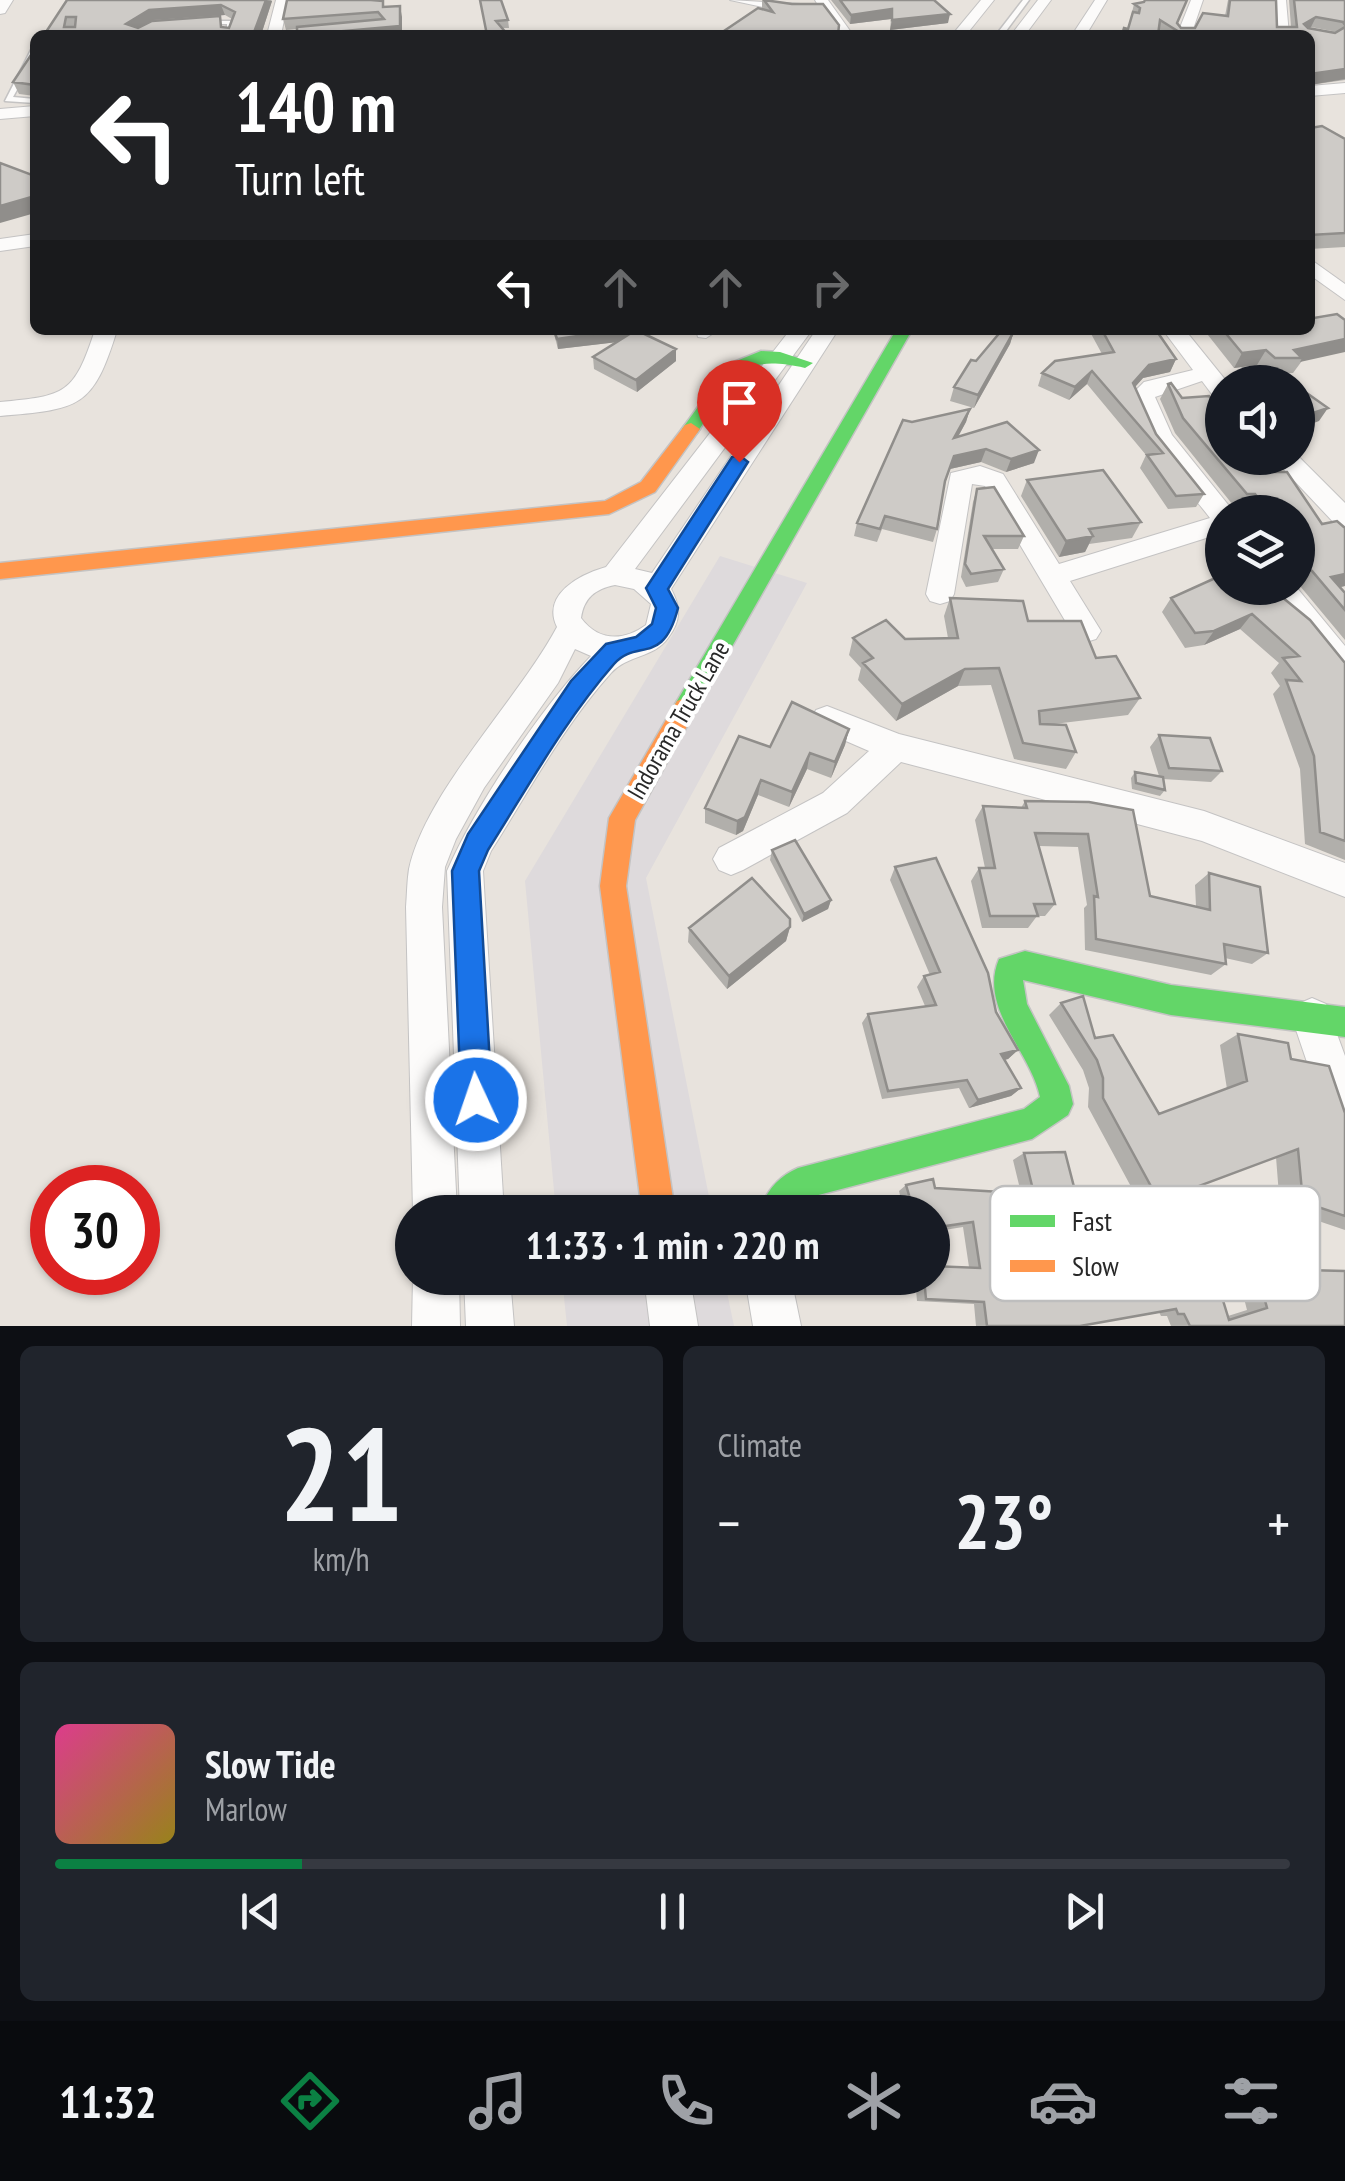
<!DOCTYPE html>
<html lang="en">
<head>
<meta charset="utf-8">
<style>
	:root { --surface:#171b24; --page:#20242c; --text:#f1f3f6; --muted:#9ea1a6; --line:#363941; --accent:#0b8043 }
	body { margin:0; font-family:"PT Sans Narrow",sans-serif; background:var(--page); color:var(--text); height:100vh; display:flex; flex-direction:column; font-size:38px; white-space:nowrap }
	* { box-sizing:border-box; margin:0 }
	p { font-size:32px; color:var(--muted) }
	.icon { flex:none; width:55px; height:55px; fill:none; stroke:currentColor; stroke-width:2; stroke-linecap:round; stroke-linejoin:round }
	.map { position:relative; height:1326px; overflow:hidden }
	.drawer { display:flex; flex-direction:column; gap:20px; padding:20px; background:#0d0f14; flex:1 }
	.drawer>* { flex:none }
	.banner { position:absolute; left:30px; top:30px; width:1285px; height:305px; border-radius:15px; box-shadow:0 2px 8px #0004; background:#202124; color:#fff; overflow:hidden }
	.controls { position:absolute; left:1205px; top:365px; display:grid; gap:20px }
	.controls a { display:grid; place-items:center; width:110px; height:110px; border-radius:50%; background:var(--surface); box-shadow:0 2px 8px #0004; font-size:50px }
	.speed { position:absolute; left:30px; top:1165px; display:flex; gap:20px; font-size:50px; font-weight:700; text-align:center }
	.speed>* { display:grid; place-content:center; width:130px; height:130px; border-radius:50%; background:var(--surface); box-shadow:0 2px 8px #0004; line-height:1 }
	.speed .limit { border:15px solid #d22; background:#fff; color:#111 }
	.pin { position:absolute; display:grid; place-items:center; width:85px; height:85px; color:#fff; margin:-102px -42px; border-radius:50% 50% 50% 0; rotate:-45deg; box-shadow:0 0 10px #0007 }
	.pin .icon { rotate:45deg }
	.me { position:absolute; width:110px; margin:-55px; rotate:357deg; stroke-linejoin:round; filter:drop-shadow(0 0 8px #0008) }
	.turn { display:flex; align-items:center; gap:35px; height:210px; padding:0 40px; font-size:45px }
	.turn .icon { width:130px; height:130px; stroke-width:2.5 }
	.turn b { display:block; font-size:70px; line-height:85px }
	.lanes { display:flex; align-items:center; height:95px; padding:0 40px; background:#0003; justify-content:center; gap:50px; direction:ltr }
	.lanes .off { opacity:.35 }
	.big { font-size:75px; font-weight:600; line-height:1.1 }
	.drawer .widget { flex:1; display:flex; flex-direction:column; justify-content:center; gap:15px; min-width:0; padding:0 35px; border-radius:15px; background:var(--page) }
	.drawer .dial { align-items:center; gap:0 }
	.dial b { font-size:130px; line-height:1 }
	.song { display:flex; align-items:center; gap:30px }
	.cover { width:120px; height:120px; border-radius:15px; background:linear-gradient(135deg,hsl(330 70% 55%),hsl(50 70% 35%)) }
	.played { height:10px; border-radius:5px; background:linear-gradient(90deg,var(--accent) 20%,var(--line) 20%) }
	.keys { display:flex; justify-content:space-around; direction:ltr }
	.heat { display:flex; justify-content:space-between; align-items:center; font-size:55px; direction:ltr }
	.drawer .tiles { flex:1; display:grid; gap:20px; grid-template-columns:1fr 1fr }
	.widget:last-child { grid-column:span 2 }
	.trip { position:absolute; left:395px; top:1195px; width:555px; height:100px; border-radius:50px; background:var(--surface); box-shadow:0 2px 8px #0004; font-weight:600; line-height:100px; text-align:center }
	.menu { display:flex; height:160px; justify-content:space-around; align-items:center; background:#090b0e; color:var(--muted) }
	.menu .icon { width:70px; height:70px }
	.menu .on { color:var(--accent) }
	.menu b { font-size:45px; color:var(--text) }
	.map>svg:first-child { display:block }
	.industrial { fill:#dedadc }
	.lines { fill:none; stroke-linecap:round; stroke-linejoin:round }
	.lane-casing { stroke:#c4c3c3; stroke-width:3 }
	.street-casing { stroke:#c4c3c3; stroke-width:2 }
	.fast-casing { stroke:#c4c3c3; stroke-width:3 }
	.slow-casing { stroke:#c4c3c3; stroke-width:3 }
	.lane { fill:#fcfbfa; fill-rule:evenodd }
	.street { fill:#fcfbfa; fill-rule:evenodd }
	.fast { fill:#63d668; fill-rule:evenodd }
	.slow { fill:#ff974d; fill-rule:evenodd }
	.wall { fill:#b1afab; fill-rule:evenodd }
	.shaded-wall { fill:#908e8b }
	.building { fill:#cecbc7; stroke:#908e8b; stroke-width:2.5; fill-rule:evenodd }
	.route { fill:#1a73e8; stroke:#114b97; stroke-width:2.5 }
	.labels { text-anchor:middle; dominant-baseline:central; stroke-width:8; stroke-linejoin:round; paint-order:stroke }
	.street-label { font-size:25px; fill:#282828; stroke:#fff }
	.key { fill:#fff; stroke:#bebebe; stroke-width:2.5 }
	.key-label { font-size:28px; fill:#282828 }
</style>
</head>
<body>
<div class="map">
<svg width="1345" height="1326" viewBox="0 0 1345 1326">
	<rect width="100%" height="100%" fill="#e8e3dd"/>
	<!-- industrial -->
	<path class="industrial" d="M720,556L807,583L646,878L712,1212H556L525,881Z
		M562,1278H724L734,1326H567Z"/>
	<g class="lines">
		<defs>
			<path id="lane" d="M1023,0H1029L1003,35H996Z
				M204,21H233V35H227V24H202Z
				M35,48V57L13,97L35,99V103L5,101L31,50Z"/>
			<path id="street" d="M13,0L5,13L0,14V0Z
				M276,0H288L281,35H267Z
				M730,0L818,5L815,0H828L853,35H839L824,13H792Z
				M981,0H994L966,35H952Z
				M1038,0H1051L1025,35H1011Z
				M1095,0H1107L1086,35H1072Z
				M1191,0H1203L1191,35H1177Z
				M1274,0H1286L1289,35H1275Z
				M1345,83V93L1310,96V86Z
				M35,106V116L0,119V109Z
				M35,234V246L0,251V239Z
				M1310,259L1345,284V300L1310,275Z
				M95,330H117C93,409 79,409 0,416V402C66,396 74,394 95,330Z
				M696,330H718L706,338L698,337Z
				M790,330H812L635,569L652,573L816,330H838L671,589C681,607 681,621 668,638C654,658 627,655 611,673C564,725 529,791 491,851L483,871L504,1212H460L447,871C476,805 541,708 591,656L575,649L558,683L484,788L456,839L445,867L442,907L457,1212H413L406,907C407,895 407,881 409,869C426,791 518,700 557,627C541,594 581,574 606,567ZM615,585L634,589L651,604L646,625C624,641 599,642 581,618C584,598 595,589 615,585Z
				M1163,330H1185L1227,382H1222V399L1214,397L1202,381L1155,397L1172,435L1234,512H1222V533L1070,581L1101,631L1096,639L1086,642L1076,639L985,486L972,484L954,594L950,601L940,604L930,601L926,594L951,473L980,466L1003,474L1059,564L1210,518C1182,481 1139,442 1131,395L1144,382L1193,370Z
				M1298,456L1345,503V528L1336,525L1273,458Z
				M1267,588H1297L1345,646V679L1334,675Z
				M827,706L899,734L1204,811L1345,863V897L1202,841L901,762L847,813L743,870L731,875L719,870L713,859L719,848L823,793L869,751L816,728L811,719L816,710Z
				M1312,998L1326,1004L1345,1056V1136L1330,1130L1292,1018L1298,1004Z
				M413,1278H459L460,1326H412Z
				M464,1278H510L514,1326H466Z
				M644,1278H690L698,1326H650Z
				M745,1278H791L801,1326H753Z"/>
			<path id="fast" d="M896,330H912L693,715H677L673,708L677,701Z
				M761,351L780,352L813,363L805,368C734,352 732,381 697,433H685L682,429L729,364Z
				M1025,951L1171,985L1345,1007V1037L1171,1015L1023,980L1027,1004L1069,1086L1073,1104L1068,1115L1032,1139L807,1198L792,1212H759C766,1192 777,1177 798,1168L1024,1109L1040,1097C1031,1052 978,1008 999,959Z"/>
			<path id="slow" d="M691,423L700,429L655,492L609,514L0,579V563L605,501L641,482L685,425Z
				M685,698L693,701L697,708L635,820L626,886L675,1212H642L600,886L609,818L677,701Z"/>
		</defs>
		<!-- lane casing -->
		<use href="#lane" class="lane-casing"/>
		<!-- street casing -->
		<use href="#street" class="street-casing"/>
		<!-- fast casing -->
		<use href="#fast" class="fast-casing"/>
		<!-- slow casing -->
		<use href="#slow" class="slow-casing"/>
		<!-- lane -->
		<use href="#lane" class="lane"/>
		<!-- street -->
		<use href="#street" class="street"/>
		<!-- fast -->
		<use href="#fast" class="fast"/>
		<!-- slow -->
		<use href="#slow" class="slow"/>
	</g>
	<!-- wall -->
	<path class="wall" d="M67,0H271L272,1L261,35H44ZM225,15L232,19L229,28L153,20Z
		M479,0L508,20L509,28H503Z
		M762,0H772L838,35L762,9Z
		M831,0H934L948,23L890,30L891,19L850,24Z
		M1228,0H1276L1277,27H1291L1289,0H1345V80L1310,85V35H1163L1159,32L1128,29L1134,4L1178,23L1181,28H1195L1225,16ZM1311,27L1337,32L1309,28Z
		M384,7L402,17V35L297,29L286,30L283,19Z
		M35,49V96L19,94L13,82Z
		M1310,128L1345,139V247L1310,249Z
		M1337,314L1293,373L1266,374L1257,365L1234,368L1204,330H1310L1314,318Z
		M553,330H576V332L580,330H633L619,340L676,349V361L637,392L594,369L593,357L617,342L558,349Z
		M990,330L1014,331L1010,344L974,408L950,401L954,387L1001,332Z
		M1089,330H1156L1176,359L1170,372L1143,378L1135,387L1156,434L1204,494L1196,507L1168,509L1140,468L1146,455L1087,384L1069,400L1038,386L1042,373L1102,354Z
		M1171,383L1182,398L1209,396L1222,413V458H1259L1270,472H1287L1322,524L1337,521L1345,528V586L1340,587L1345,593V640L1300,586L1298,585V512H1248L1245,509L1237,510L1175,433L1160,399L1168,384Z
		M970,409L966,422L958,437L1034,463L1006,472L981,462L950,469L944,486L937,529L933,542L882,529L877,542L854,536L857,523L912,422Z
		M1027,480L1141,522L1132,538L1089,544L1085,552L1059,557L1021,496Z
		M977,489L1024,536L1018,549H992L1004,569L998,582L966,587L961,577L973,502Z
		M1222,575L1344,663L1345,860L1305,844L1300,769L1273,694L1280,686L1271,673L1279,663L1240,629L1204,645L1185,648L1162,612L1171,598Z
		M950,598L1028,621L1096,658L1140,698L1128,715L1054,724L1076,752L1066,769L1014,759L991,685L958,686L896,721L858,680L861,668L849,655L853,638L905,639L948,638L944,616Z
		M849,729L845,745L831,778L807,769L789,807L758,795L743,831L736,835L705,823V808L770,747Z
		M1159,735L1222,771L1211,782L1163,779L1165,790L1160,796L1132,789L1131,778L1135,772L1159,776L1150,747Z
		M1025,801L1089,802L1150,896L1196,906L1195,885L1209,873L1268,953L1252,964L1225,958L1226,964L1211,975L1085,950L1084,908L1087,905L1078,847L1039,846L1055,904L1045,916H1037L1028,928H982L971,881L979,868H985L975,820L983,806L1021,808Z
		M772,850L831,900L828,909L802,922L770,860Z
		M895,867L996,1012L1018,1050L1008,1059L1004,1060L1021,1088L1011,1096L969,1108L959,1088L882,1099L862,1023L868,1014L925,1006L917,987L924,976L930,975L890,880Z
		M790,927L786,941L727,989L688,942L689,928Z
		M1061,1003L1095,1038L1159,1114L1227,1089L1220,1045L1238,1034L1291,1059L1345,1113V1230L1280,1208L1276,1157L1142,1207L1088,1107L1089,1088L1083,1070L1049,1015Z
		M1024,1153L1089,1245L1144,1259L1228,1316L1247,1310L1222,1212L1240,1207L1305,1270L1345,1326H1171L1167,1316H1161L1159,1312L1080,1326H976L974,1304L917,1301L915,1278H932L969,1267L963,1227L932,1232V1212H904L899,1191L906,1185L935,1188L1021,1193L1013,1160Z"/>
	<!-- shaded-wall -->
	<path class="shaded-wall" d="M266,0L272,1L261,35H253Z
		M221,5L225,15L153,20L130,34L126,24L149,10Z
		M400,6L402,17V35H323V33L400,26Z
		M892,9L891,19L850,24L851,15Z
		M950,14L948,23L890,30L892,20Z
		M1316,17L1311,27L1299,34L1304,24Z
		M1345,69V79L1310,85L1312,74Z
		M35,196V213L0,223V206Z
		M619,330H633L618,342L558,349L557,339Z
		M1014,331L1010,344L974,408L978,395Z
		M1345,339V352L1300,362L1302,358L1294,350Z
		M676,349V361L637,392L636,380Z
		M1266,350L1257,365L1234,368L1242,353Z
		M1176,359L1170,372L1143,378L1127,396L1133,383L1149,365Z
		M1092,371L1087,384L1069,400L1075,387Z
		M1328,408L1319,421L1298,429V418Z
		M970,409L966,422L950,451L954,438Z
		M986,449L981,462L950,469L941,494L954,456Z
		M1039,450L1034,463L1006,472L1011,459Z
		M1093,536L1085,552L1059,557L1066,541Z
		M1345,574V586L1328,590L1331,577Z
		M1252,614L1240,629L1204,645L1214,631Z
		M965,669L958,686L896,721L902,704Z
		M849,729L845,745L831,778L835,762Z
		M810,753L807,769L789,807L792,792Z
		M761,780L758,795L743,831L736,835L737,821Z
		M831,900L828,909L802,922L804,914Z
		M790,927L786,941L727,989L729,976Z
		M1018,1050L1008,1059L992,1063L1001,1054Z
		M1021,1088L1011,1096L969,1108L978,1100Z"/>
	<!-- building -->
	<path class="building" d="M67,0H266L253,35H228L229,33L196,35H44ZM221,5L235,12L229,28L221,27L220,16L152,21L138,28L126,24L149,10ZM66,17H76L75,27H64Z
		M287,0H371L383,1V7L400,6V26L323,33V35H297V27L384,19L378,12L283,19Z
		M480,0H501L508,20L496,21L508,35H487Z
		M764,0L792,4H823L839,25L838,35H718L758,8L773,12Z
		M840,0H934L950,14L892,20V9L851,15Z
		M1145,0H1187L1177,23L1181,28H1195L1203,13L1228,16L1230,0H1276L1277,27H1297L1294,0H1345V25L1343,22L1316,17L1304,24L1308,28L1335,33L1345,27V69L1310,74V35H1184L1160,20L1158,35H1122L1124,28L1128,29L1133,12L1139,13L1140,8L1134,4L1144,2Z
		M35,49V85L13,82Z
		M1322,126L1345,139V233L1310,235V128Z
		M0,163L35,176V196L0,206Z
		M1310,314L1314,318L1337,314L1345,320V339L1294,350L1302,358H1275L1266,350L1242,353L1223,330H1310Z
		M554,330H576V332L580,330H619L557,339Z
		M636,330L676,349L636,380L593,357Z
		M1002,330L1014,331L978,395L954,387L971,360L976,361Z
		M1102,330H1156L1176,359L1149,365L1133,383L1156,434L1204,494L1176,496L1147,455L1163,453L1092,371L1075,387L1042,373L1055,361L1114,352Z
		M1171,383L1182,398L1209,396L1222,413V458H1259L1270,472H1287L1322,524L1337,521L1345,528V574L1331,577L1345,593V610L1312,571L1298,568V512H1270L1255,494H1247L1183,418L1168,384Z
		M1301,389L1328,408L1298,418V390Z
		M970,409L954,438L1007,422L1039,450L1011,459L986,449L954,456L945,481L937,529L885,516L880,529L857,523L903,420L912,422Z
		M1103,470L1141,522L1089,529L1093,536L1066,541L1027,480Z
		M994,487L1024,536H984L1004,569L971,574L965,564L977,489Z
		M1222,575V588H1271L1310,620L1345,663V841L1320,832L1314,756L1286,680L1301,681L1283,658L1299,656L1252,614L1214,631L1195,633L1171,598Z
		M950,598L1023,601L1028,621H1081L1096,658L1116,656L1140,698L1039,711L1040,724L1066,725L1076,752L1023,743L999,668L965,669L902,704L863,663L873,658L853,638L886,620L905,639L958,638Z
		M792,702L849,729L835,762L810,753L792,792L761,780L745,817L737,821L705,808L739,736L770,747Z
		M1159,735L1210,738L1222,771L1169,768Z
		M1135,772L1163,777L1165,790L1136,783Z
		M1025,801L1089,802L1133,810L1150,896L1210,910L1209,873L1260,887L1268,953L1224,944L1226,964L1096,939L1094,896L1098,897L1088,834L1035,833L1055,904H1034L1038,916H990L979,868H995L983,806L1027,808Z
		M795,840L831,900L804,914L772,850Z
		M936,858L988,973L996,1012L1018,1050L1001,1054L1021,1088L978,1100L967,1080L888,1091L868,1014L936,1005L924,976L940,972L895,867Z
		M752,878L790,919V927L729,976L689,928Z
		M1083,996L1095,1038L1113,1035L1159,1114L1247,1081L1238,1034L1288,1043L1291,1059L1329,1066L1345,1113V1216L1303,1202L1298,1149L1159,1201L1103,1098V1078L1097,1060L1061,1003Z
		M1065,1152L1089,1245L1135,1237L1144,1259L1210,1258L1229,1320L1267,1308L1240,1207L1288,1212L1305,1270L1345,1271V1326H1190L1184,1314H1178L1176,1309L1080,1326H987L984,1302L926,1299L924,1278H932V1266L980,1268L973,1222L932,1228V1212H914L906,1185L933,1179L935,1188L1034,1194L1024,1153Z"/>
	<!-- route -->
	<path class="route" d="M739,455L748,462L668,589L678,608C663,667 637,638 614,664C565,720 528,787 488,850L479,871L492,1100L488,1111L476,1115L465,1111L461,1100L452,871L468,834L571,681L606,644L636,637L652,624L656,608L646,588L732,457Z"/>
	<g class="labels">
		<!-- street labels -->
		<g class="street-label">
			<text transform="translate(678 720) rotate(-60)">Indorama Truck Lane</text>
		</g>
	</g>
	<!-- legend -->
	<rect x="990" y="1186" width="330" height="115" rx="15" class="key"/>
	<rect x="1010" y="1215" width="45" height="12" fill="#63d668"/>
	<rect x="1010" y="1260" width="45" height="12" fill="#ff974d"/>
	<g class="key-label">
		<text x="1072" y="1231">Fast</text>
		<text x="1072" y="1276">Slow</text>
	</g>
</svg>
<div class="controls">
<a><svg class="icon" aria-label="sound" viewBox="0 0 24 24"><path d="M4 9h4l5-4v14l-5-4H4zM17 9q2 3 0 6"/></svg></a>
<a><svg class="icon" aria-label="layers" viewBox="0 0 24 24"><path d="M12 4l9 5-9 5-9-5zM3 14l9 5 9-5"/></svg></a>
</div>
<div class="speed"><div class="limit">30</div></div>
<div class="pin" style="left:739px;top:462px;background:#d93025"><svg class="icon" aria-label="arrive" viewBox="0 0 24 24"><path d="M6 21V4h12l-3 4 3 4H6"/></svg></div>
<svg class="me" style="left:476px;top:1100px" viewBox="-20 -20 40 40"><circle r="17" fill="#1a73e8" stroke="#fff" stroke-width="3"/><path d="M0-11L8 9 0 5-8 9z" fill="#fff"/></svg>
<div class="trip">11:33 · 1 min · 220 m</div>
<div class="banner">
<div class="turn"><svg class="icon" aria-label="left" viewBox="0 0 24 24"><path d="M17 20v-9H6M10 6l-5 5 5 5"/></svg><div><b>140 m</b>Turn left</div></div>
<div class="lanes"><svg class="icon" aria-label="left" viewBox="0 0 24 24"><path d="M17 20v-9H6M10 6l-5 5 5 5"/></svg><svg class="icon off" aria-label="ahead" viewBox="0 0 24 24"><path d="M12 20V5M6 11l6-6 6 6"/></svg><svg class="icon off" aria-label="ahead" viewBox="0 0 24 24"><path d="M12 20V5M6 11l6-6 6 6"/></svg><svg class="icon off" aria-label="right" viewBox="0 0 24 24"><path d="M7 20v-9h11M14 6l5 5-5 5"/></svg></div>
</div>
</div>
<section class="drawer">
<div class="tiles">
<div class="widget dial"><b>21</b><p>km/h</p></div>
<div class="widget"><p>Climate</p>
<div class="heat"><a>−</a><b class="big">23°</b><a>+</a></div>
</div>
<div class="widget">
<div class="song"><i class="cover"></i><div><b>Slow Tide</b><p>Marlow</p></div></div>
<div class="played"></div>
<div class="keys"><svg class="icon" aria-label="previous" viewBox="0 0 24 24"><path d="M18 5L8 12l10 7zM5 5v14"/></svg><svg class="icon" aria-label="pause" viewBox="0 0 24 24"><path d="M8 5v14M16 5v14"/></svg><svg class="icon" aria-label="next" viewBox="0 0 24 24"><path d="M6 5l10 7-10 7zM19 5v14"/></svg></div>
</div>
</div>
</section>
<nav class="menu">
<b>11:32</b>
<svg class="icon on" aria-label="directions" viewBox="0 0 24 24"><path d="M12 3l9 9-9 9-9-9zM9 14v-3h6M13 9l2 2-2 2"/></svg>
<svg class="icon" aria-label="music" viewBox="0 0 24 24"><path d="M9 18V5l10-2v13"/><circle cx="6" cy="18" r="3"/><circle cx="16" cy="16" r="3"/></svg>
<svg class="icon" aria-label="phone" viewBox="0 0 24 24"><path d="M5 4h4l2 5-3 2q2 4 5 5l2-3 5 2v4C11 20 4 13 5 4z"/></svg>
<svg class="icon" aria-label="climate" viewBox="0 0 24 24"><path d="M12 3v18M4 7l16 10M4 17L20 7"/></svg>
<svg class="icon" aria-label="car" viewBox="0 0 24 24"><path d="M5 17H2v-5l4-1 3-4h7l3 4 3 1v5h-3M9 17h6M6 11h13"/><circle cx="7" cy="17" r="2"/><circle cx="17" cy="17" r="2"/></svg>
<svg class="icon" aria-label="filters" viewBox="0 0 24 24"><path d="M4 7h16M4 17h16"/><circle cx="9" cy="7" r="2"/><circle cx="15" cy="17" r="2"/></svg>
</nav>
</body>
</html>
